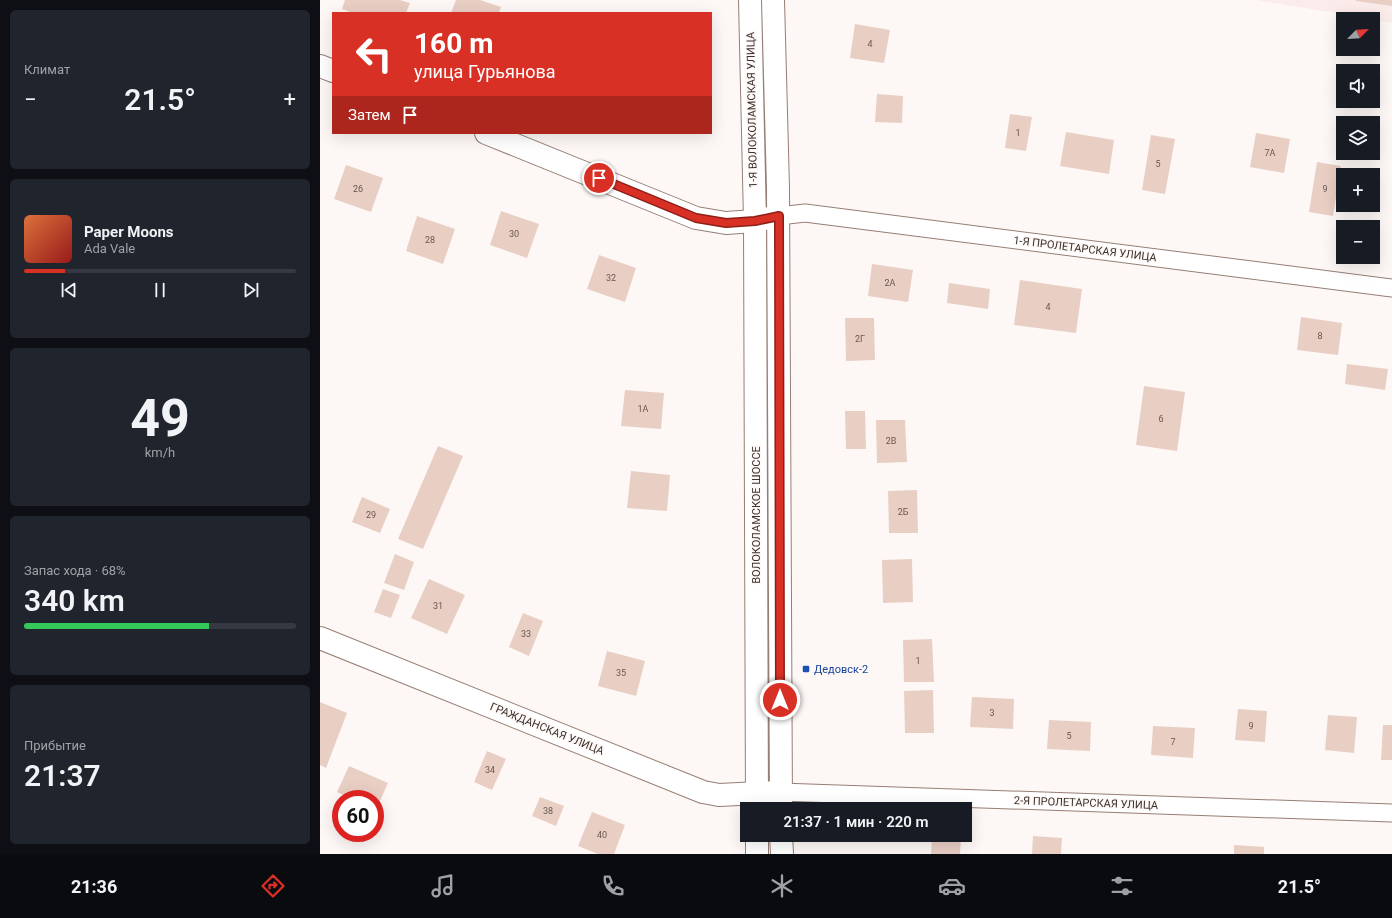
<!DOCTYPE html>
<html lang="ru">
<head>
<meta charset="utf-8">
<style>
	:root { --surface:#171b24; --page:#20242c; --text:#f1f3f6; --muted:#9ea1a6; --line:#363941; --accent:#d93025 }
	body { margin:0; font-family:Roboto,sans-serif; background:var(--page); color:var(--text); height:100vh; display:flex; flex-direction:column; font-size:15px; white-space:nowrap }
	* { box-sizing:border-box; margin:0 }
	p { font-size:13px; color:var(--muted) }
	.icon { flex:none; width:22px; height:22px; fill:none; stroke:currentColor; stroke-width:2; stroke-linecap:round; stroke-linejoin:round }
	.map { position:relative; flex:1; overflow:hidden }
	.panel { display:flex; flex-direction:column; gap:10px; padding:10px; background:#0d0f14; width:320px }
	.panel>* { flex:none }
	.guide { position:absolute; left:12px; top:12px; width:380px; height:122px; border-radius:0px; box-shadow:0 4px 16px #0002; background:#d93025; color:#fff; overflow:hidden }
	.needle { width:26px; rotate:66deg }
	.tools { position:absolute; left:1016px; top:12px; display:grid; gap:8px }
	.tools a { display:grid; place-items:center; width:44px; height:44px; border-radius:0px; background:var(--surface); box-shadow:0 4px 16px #0002; font-size:20px }
	.speed { position:absolute; left:12px; top:790px; display:flex; gap:8px; font-size:20px; font-weight:700; text-align:center }
	.speed>* { display:grid; place-content:center; width:52px; height:52px; border-radius:50%; background:var(--surface); box-shadow:0 4px 16px #0002; line-height:1 }
	.speed .limit { border:6px solid #d22; background:#fff; color:#111 }
	.pin { position:absolute; display:grid; place-items:center; width:34px; height:34px; color:#fff; margin:-17px; border:2px solid #fff; border-radius:50%; box-shadow:0 1px 4px #0007 }
	.me { position:absolute; width:44px; margin:-22px; rotate:0deg; stroke-linejoin:round; filter:drop-shadow(0 0 3px #0008) }
	.turn { display:flex; align-items:center; gap:14px; height:84px; padding:0 16px; font-size:18px }
	.turn .icon { width:52px; height:52px; stroke-width:2.5 }
	.turn b { display:block; font-size:28px; line-height:34px }
	.then { display:flex; align-items:center; height:38px; padding:0 16px; background:#0003; gap:8px; font-size:15px }
	.big { font-size:30px; font-weight:600; line-height:1.1 }
	.panel .tile { flex:1; display:flex; flex-direction:column; justify-content:center; gap:6px; min-width:0; padding:0 14px; border-radius:6px; background:var(--page) }
	.panel .dial { align-items:center; gap:0 }
	.dial b { font-size:52px; line-height:1 }
	.song { display:flex; align-items:center; gap:12px }
	.cover { width:48px; height:48px; border-radius:6px; background:linear-gradient(135deg,hsl(20 70% 55%),hsl(0 70% 35%)) }
	.played { height:4px; border-radius:2px; background:linear-gradient(90deg,var(--accent) 15%,var(--line) 15%) }
	.keys { display:flex; justify-content:space-around; direction:ltr }
	.heat { display:flex; justify-content:space-between; align-items:center; font-size:22px; direction:ltr }
	.charge { height:6px; border-radius:3px; background:linear-gradient(90deg,#34c759 68%,var(--line) 0) }
	.trip { position:absolute; left:420px; top:802px; width:232px; height:40px; border-radius:0px; background:var(--surface); box-shadow:0 4px 16px #0002; font-weight:600; line-height:40px; text-align:center }
	.tabs { display:flex; height:64px; justify-content:space-around; align-items:center; background:#090b0e; color:var(--muted) }
	.tabs .icon { width:28px; height:28px }
	.tabs .active { color:var(--accent) }
	.tabs b { font-size:18px; color:var(--text) }
	main { display:flex; flex:1; min-height:0 }
	.map>svg:first-child { display:block }
	.education { fill:#fbebeb }
	.building { fill:#e9cec4 }
	.lines { fill:none; stroke-linecap:round; stroke-linejoin:round }
	.street-casing { stroke:#967e74; stroke-width:19 }
	.secondary-casing { stroke:#967e74; stroke-width:24 }
	.primary-casing { stroke:#967e74; stroke-width:24 }
	.street { stroke:#fff; stroke-width:17 }
	.secondary { stroke:#fff; stroke-width:22 }
	.primary { stroke:#fff; stroke-width:22 }
	.route-casing { stroke:#8d1f18; stroke-width:10 }
	.route { stroke:#d93025; stroke-width:7 }
	.transit-dot { fill:#1a4fb4; stroke:#fdf8f6; stroke-width:1.5 }
	.labels { text-anchor:middle; dominant-baseline:central; stroke-width:3; stroke-linejoin:round; paint-order:stroke }
	.number-label { font-size:9px; fill:#665853 }
	.street-label { font-size:11px; fill:#3b312d; stroke:#fdf8f6 }
	.transit-label { font-size:11px; fill:#164399; stroke:#fdf8f6; text-anchor:start }
</style>
</head>
<body>
<main>
<section class="panel">
<div class="tile"><p>Климат</p>
<div class="heat"><a>−</a><b class="big">21.5°</b><a>+</a></div>
</div>
<div class="tile">
<div class="song"><i class="cover"></i><div><b>Paper Moons</b><p>Ada Vale</p></div></div>
<div class="played"></div>
<div class="keys"><svg class="icon" aria-label="previous" viewBox="0 0 24 24"><path d="M18 5L8 12l10 7zM5 5v14"/></svg><svg class="icon" aria-label="pause" viewBox="0 0 24 24"><path d="M8 5v14M16 5v14"/></svg><svg class="icon" aria-label="next" viewBox="0 0 24 24"><path d="M6 5l10 7-10 7zM19 5v14"/></svg></div>
</div>
<div class="tile dial"><b>49</b><p>km/h</p></div>
<div class="tile"><p>Запас хода · 68%</p><b class="big">340 km</b><div class="charge"></div></div>
<div class="tile"><p>Прибытие</p><b class="big">21:37</b></div>
</section>
<div class="map">
<svg width="1072" height="854" viewBox="0 0 1072 854">
	<rect width="100%" height="100%" fill="#fdf8f6"/>
	<!-- education -->
	<path class="education" d="M936,0H1072V23L1053,19Z"/>
	<!-- building -->
	<path class="building" d="M25,0H80L90,3L86,13H33L22,9Z
		M136,0H160L181,7L179,13H131Z
		M1036,0H1072V6L1036,1Z
		M535,24L570,30L564,63L530,58Z
		M557,94L583,96L582,123L555,122Z
		M690,114L712,117L706,151L685,148Z
		M746,132L794,140L789,174L740,166Z
		M936,133L970,139L964,173L930,167Z
		M831,135L855,139L845,194L822,190Z
		M997,162L1021,166L1013,216L989,212Z
		M26,165L63,178L51,212L14,199Z
		M181,211L219,224L207,258L170,245Z
		M97,216L135,229L123,264L86,251Z
		M279,255L316,268L305,302L267,289Z
		M552,264L593,270L588,302L548,296Z
		M700,280L762,289L756,333L694,325Z
		M629,283L670,289L668,309L627,303Z
		M981,317L1022,323L1018,355L977,350Z
		M525,318H554L555,360L526,361Z
		M1027,364L1068,369L1065,390L1025,384Z
		M824,386L865,392L857,451L816,445Z
		M305,390L344,393L341,429L301,426Z
		M525,411H545L546,449H526Z
		M556,420H585L587,462L557,463Z
		M118,446L143,456L103,549L78,539Z
		M311,471L350,475L347,511L307,508Z
		M597,490L598,533H569L568,491Z
		M42,497L70,509L60,533L32,522Z
		M75,554L94,562L84,590L64,583Z
		M592,559L593,602L563,603L562,560Z
		M109,579L145,595L127,634L91,618Z
		M63,589L80,595L71,618L54,612Z
		M203,613L223,621L209,656L189,647Z
		M612,639L614,682H584L583,640Z
		M287,651L325,661L316,696L278,686Z
		M613,690L614,733H585L584,691Z
		M652,697L694,699L693,729L650,727Z
		M0,702L27,713L6,768L0,765Z
		M918,709L947,711L945,742L915,740Z
		M1008,715L1037,717L1034,753L1005,750Z
		M729,720L771,722L770,751L727,749Z
		M1063,725H1072V760H1061Z
		M833,726L875,728L873,758L831,755Z
		M167,751L186,759L172,790L154,782Z
		M29,766L68,783L55,812V799H33L17,792Z
		M220,797L244,806L236,826L212,816Z
		M272,812L305,825L294,854H278L258,846Z
		M612,835L641,837L640,854H611Z
		M713,836L742,838L741,854H712Z
		M914,845L944,847V854H914Z"/>
	<g class="lines">
		<defs>
			<path id="street" d="M459,216L485,213L1072,288
				M460,792L1072,813"/>
			<path id="secondary" d="M0,66L13,71
				M166,133L376,218L406,223L435,221L459,216
				M0,638L383,792L399,795L460,792"/>
			<path id="primary" d="M430,0L435,221L437,809
				M453,0L458,188L461,809
				M437,835V854
				M461,835L462,854"/>
		</defs>
		<!-- street casing -->
		<use href="#street" class="street-casing"/>
		<!-- secondary casing -->
		<use href="#secondary" class="secondary-casing"/>
		<!-- primary casing -->
		<use href="#primary" class="primary-casing"/>
		<!-- street -->
		<use href="#street" class="street"/>
		<!-- secondary -->
		<use href="#secondary" class="secondary"/>
		<!-- primary -->
		<use href="#primary" class="primary"/>
	</g>
	<g class="lines">
		<defs>
			<path id="route" d="M279,178L376,218L406,223L435,221L459,216L460,700"/>
		</defs>
		<!-- route casing -->
		<use href="#route" class="route-casing"/>
		<!-- route -->
		<use href="#route" class="route"/>
	</g>
	<!-- markers -->
	<rect class="transit-dot" x="482" y="665" width="8" height="8" rx="2"/>
	<g class="labels">
		<!-- number labels -->
		<g class="number-label">
			<text x="550" y="44">4</text>
			<text x="698" y="133">1</text>
			<text x="950" y="153">7А</text>
			<text x="838" y="164">5</text>
			<text x="38" y="189">26</text>
			<text x="1005" y="189">9</text>
			<text x="194" y="234">30</text>
			<text x="110" y="240">28</text>
			<text x="291" y="278">32</text>
			<text x="570" y="283">2А</text>
			<text x="728" y="307">4</text>
			<text x="1000" y="336">8</text>
			<text x="540" y="339">2Г</text>
			<text x="323" y="409">1А</text>
			<text x="841" y="419">6</text>
			<text x="571" y="441">2В</text>
			<text x="583" y="512">2Б</text>
			<text x="51" y="515">29</text>
			<text x="118" y="606">31</text>
			<text x="206" y="634">33</text>
			<text x="598" y="661">1</text>
			<text x="301" y="673">35</text>
			<text x="672" y="713">3</text>
			<text x="931" y="726">9</text>
			<text x="749" y="736">5</text>
			<text x="853" y="742">7</text>
			<text x="170" y="770">34</text>
			<text x="228" y="811">38</text>
			<text x="282" y="835">40</text>
		</g>
		<!-- street labels -->
		<g class="street-label">
			<text transform="translate(432 110) rotate(-91)">1-Я ВОЛОКОЛАМСКАЯ УЛИЦА</text>
			<text transform="translate(765 249) rotate(7)">1-Я ПРОЛЕТАРСКАЯ УЛИЦА</text>
			<text transform="translate(436 515) rotate(-90)">ВОЛОКОЛАМСКОЕ ШОССЕ</text>
			<text transform="translate(227 729) rotate(22)">ГРАЖДАНСКАЯ УЛИЦА</text>
			<text transform="translate(766 803) rotate(2)">2-Я ПРОЛЕТАРСКАЯ УЛИЦА</text>
		</g>
		<!-- transit labels -->
		<g class="transit-label">
			<text x="494" y="669">Дедовск-2</text>
		</g>
	</g>
</svg>
<div class="tools">
<a><svg class="needle" viewBox="-14 -14 28 28"><path d="M0-13l5 13h-10z" fill="#e53935"/><path d="M0 13l5-13h-10z" fill="#9ea1a6"/></svg></a>
<a><svg class="icon" aria-label="sound" viewBox="0 0 24 24"><path d="M4 9h4l5-4v14l-5-4H4zM17 9q2 3 0 6"/></svg></a>
<a><svg class="icon" aria-label="layers" viewBox="0 0 24 24"><path d="M12 4l9 5-9 5-9-5zM3 14l9 5 9-5"/></svg></a>
<a>+</a>
<a>−</a>
</div>
<div class="speed"><div class="limit">60</div></div>
<div class="pin" style="left:279px;top:178px;background:#d93025"><svg class="icon" aria-label="arrive" viewBox="0 0 24 24"><path d="M6 21V4h12l-3 4 3 4H6"/></svg></div>
<svg class="me" style="left:460px;top:700px" viewBox="-20 -20 40 40"><circle r="17" fill="#d93025" stroke="#fff" stroke-width="3"/><path d="M0-11L8 9 0 5-8 9z" fill="#fff"/></svg>
<div class="trip">21:37 · 1 мин · 220 m</div>
<div class="guide">
<div class="turn"><svg class="icon" aria-label="left" viewBox="0 0 24 24"><path d="M17 20v-9H6M10 6l-5 5 5 5"/></svg><div><b>160 m</b>улица Гурьянова</div></div>
<div class="then">Затем<svg class="icon" aria-label="arrive" viewBox="0 0 24 24"><path d="M6 21V4h12l-3 4 3 4H6"/></svg></div>
</div>
</div>
</main>
<nav class="tabs">
<b>21:36</b>
<svg class="icon active" aria-label="directions" viewBox="0 0 24 24"><path d="M12 3l9 9-9 9-9-9zM9 14v-3h6M13 9l2 2-2 2"/></svg>
<svg class="icon" aria-label="music" viewBox="0 0 24 24"><path d="M9 18V5l10-2v13"/><circle cx="6" cy="18" r="3"/><circle cx="16" cy="16" r="3"/></svg>
<svg class="icon" aria-label="phone" viewBox="0 0 24 24"><path d="M5 4h4l2 5-3 2q2 4 5 5l2-3 5 2v4C11 20 4 13 5 4z"/></svg>
<svg class="icon" aria-label="climate" viewBox="0 0 24 24"><path d="M12 3v18M4 7l16 10M4 17L20 7"/></svg>
<svg class="icon" aria-label="car" viewBox="0 0 24 24"><path d="M5 17H2v-5l4-1 3-4h7l3 4 3 1v5h-3M9 17h6M6 11h13"/><circle cx="7" cy="17" r="2"/><circle cx="17" cy="17" r="2"/></svg>
<svg class="icon" aria-label="filters" viewBox="0 0 24 24"><path d="M4 7h16M4 17h16"/><circle cx="9" cy="7" r="2"/><circle cx="15" cy="17" r="2"/></svg>
<b>21.5°</b>
</nav>
</body>
</html>
